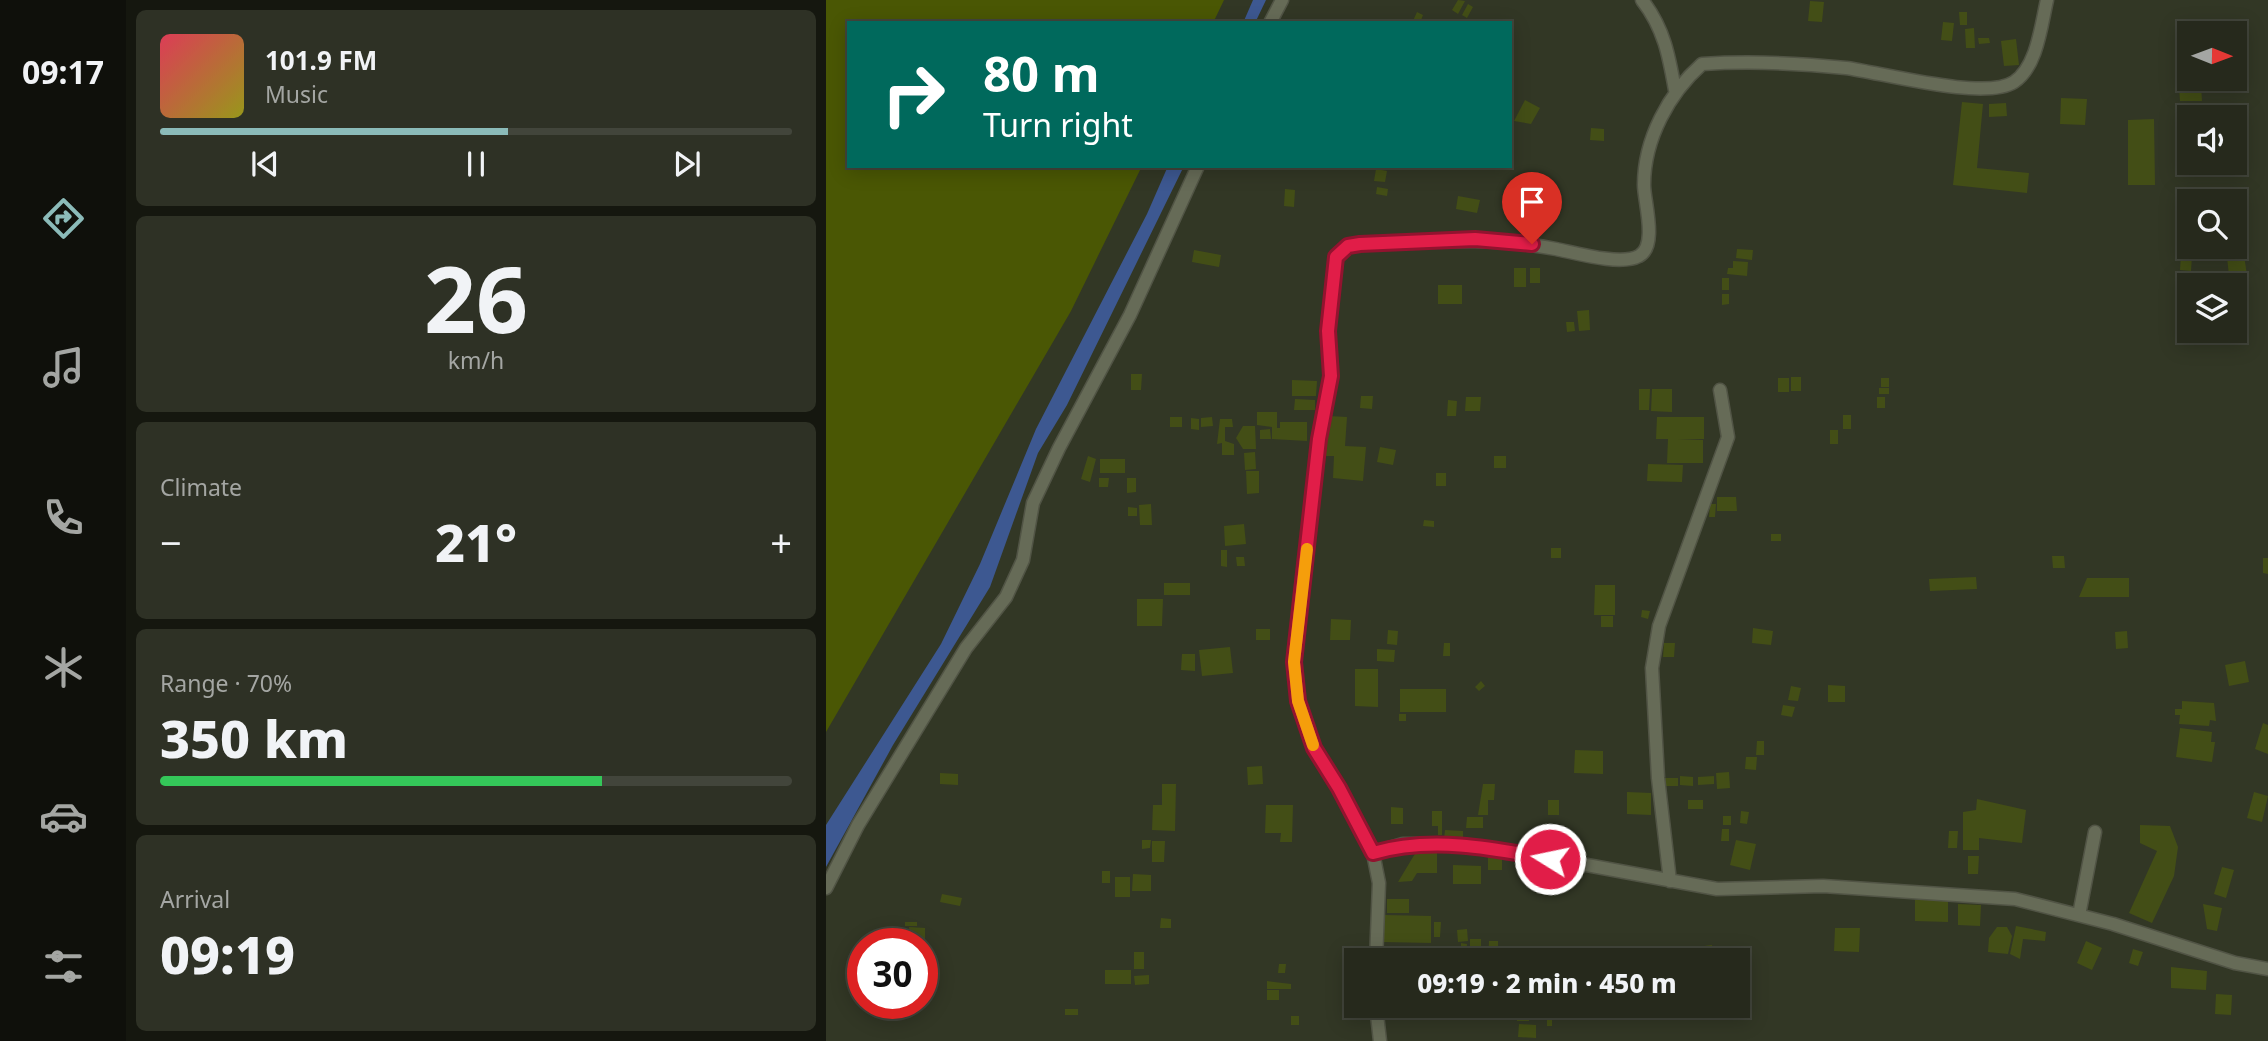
<!DOCTYPE html>
<html lang="en">
<head>
<meta charset="utf-8">
<style>
	:root { --surface:#26291c; --page:#2e3125; --text:#f1f3f6; --muted:#a4a6a3; --line:#42453b; --accent:#8bbbb9 }
	body { margin:0; font-family:"Noto Sans",sans-serif; background:var(--page); color:var(--text); height:100vh; display:flex; flex-direction:column; font-size:26px; white-space:nowrap }
	* { box-sizing:border-box; margin:0 }
	p { font-size:23px; color:var(--muted) }
	.icon { flex:none; width:38px; height:38px; fill:none; stroke:currentColor; stroke-width:2; stroke-linecap:round; stroke-linejoin:round }
	.map { position:relative; flex:1; overflow:hidden }
	.drawer { display:flex; flex-direction:column; gap:10px; padding:10px; background:#15170f; width:700px }
	.drawer>* { flex:none }
	.guide { position:absolute; left:21px; top:21px; width:665px; height:147px; border-radius:0px; box-shadow:0 4px 18px #0003,0 0 0 2px var(--line); background:#00695c; color:#fff; overflow:hidden }
	.needle { width:46px; rotate:91deg }
	.tools { position:absolute; left:1351px; top:21px; display:grid; gap:14px }
	.tools a { display:grid; place-items:center; width:70px; height:70px; border-radius:0px; background:var(--surface); box-shadow:0 4px 18px #0003,0 0 0 2px var(--line); font-size:35px }
	.speed { position:absolute; left:21px; top:928px; display:flex; gap:14px; font-size:35px; font-weight:700; text-align:center }
	.speed>* { display:grid; place-content:center; width:91px; height:91px; border-radius:50%; background:var(--surface); box-shadow:0 4px 18px #0003,0 0 0 2px var(--line); line-height:1 }
	.speed .limit { border:10px solid #d22; background:#fff; color:#111 }
	.pin { position:absolute; display:grid; place-items:center; width:60px; height:60px; color:#fff; margin:-72px -30px; border-radius:50% 50% 50% 0; rotate:-45deg; box-shadow:0 0 7px #0007 }
	.pin .icon { rotate:45deg }
	.me { position:absolute; width:77px; margin:-38px; rotate:280deg; stroke-linejoin:round; filter:drop-shadow(0 0 5px #0008) }
	.turn { display:flex; align-items:center; gap:24px; height:147px; padding:0 21px; font-size:32px }
	.turn .icon { width:91px; height:91px; stroke-width:2.5 }
	.turn b { display:block; font-size:49px; line-height:60px }
	.big { font-size:52px; font-weight:800; line-height:1.1 }
	.drawer .tile { flex:1; display:flex; flex-direction:column; justify-content:center; gap:10px; min-width:0; padding:0 24px; border-radius:10px; background:var(--page) }
	.drawer .dial { align-items:center; gap:0 }
	.dial b { font-size:91px; line-height:1 }
	.song { display:flex; align-items:center; gap:21px }
	.cover { width:84px; height:84px; border-radius:10px; background:linear-gradient(135deg,hsl(350 70% 55%),hsl(60 70% 35%)) }
	.played { height:7px; border-radius:4px; background:linear-gradient(90deg,var(--accent) 55%,var(--line) 55%) }
	.keys { display:flex; justify-content:space-around; direction:ltr }
	.heat { display:flex; justify-content:space-between; align-items:center; font-size:38px; direction:ltr }
	.charge { height:10px; border-radius:5px; background:linear-gradient(90deg,#34c759 70%,var(--line) 0) }
	.trip { position:absolute; left:518px; top:948px; width:406px; height:70px; border-radius:0px; background:var(--surface); box-shadow:0 4px 18px #0003,0 0 0 2px var(--line); font-weight:800; line-height:70px; text-align:center }
	main { display:flex; flex:1; min-height:0 }
	.tabs { display:flex; flex-direction:column; width:126px; justify-content:space-around; align-items:center; background:#0f100b; color:var(--muted) }
	.tabs .icon { width:49px; height:49px }
	.tabs .active { color:var(--accent) }
	.tabs b { font-size:32px; color:var(--text) }
	.map>svg:first-child { display:block }
	.green { fill:#4a5704 }
	.water { fill:#3d5891 }
	.building { fill:#434e16 }
	.lines { fill:none; stroke-linecap:round; stroke-linejoin:round }
	.street-casing { stroke:#515445; stroke-width:15 }
	.street { stroke:#666b57; stroke-width:12 }
	.route-casing { stroke:#92132f; stroke-width:18 }
	.route { stroke:#e11d48; stroke-width:12 }
	.slow { stroke:#f59e0b; stroke-width:12 }
</style>
</head>
<body>
<main>
<nav class="tabs">
<b>09:17</b>
<svg class="icon active" aria-label="directions" viewBox="0 0 24 24"><path d="M12 3l9 9-9 9-9-9zM9 14v-3h6M13 9l2 2-2 2"/></svg>
<svg class="icon" aria-label="music" viewBox="0 0 24 24"><path d="M9 18V5l10-2v13"/><circle cx="6" cy="18" r="3"/><circle cx="16" cy="16" r="3"/></svg>
<svg class="icon" aria-label="phone" viewBox="0 0 24 24"><path d="M5 4h4l2 5-3 2q2 4 5 5l2-3 5 2v4C11 20 4 13 5 4z"/></svg>
<svg class="icon" aria-label="climate" viewBox="0 0 24 24"><path d="M12 3v18M4 7l16 10M4 17L20 7"/></svg>
<svg class="icon" aria-label="car" viewBox="0 0 24 24"><path d="M5 17H2v-5l4-1 3-4h7l3 4 3 1v5h-3M9 17h6M6 11h13"/><circle cx="7" cy="17" r="2"/><circle cx="17" cy="17" r="2"/></svg>
<svg class="icon" aria-label="filters" viewBox="0 0 24 24"><path d="M4 7h16M4 17h16"/><circle cx="9" cy="7" r="2"/><circle cx="15" cy="17" r="2"/></svg>
</nav>
<section class="drawer">
<div class="tile">
<div class="song"><i class="cover"></i><div><b>101.9 FM</b><p>Music</p></div></div>
<div class="played"></div>
<div class="keys"><svg class="icon" aria-label="previous" viewBox="0 0 24 24"><path d="M18 5L8 12l10 7zM5 5v14"/></svg><svg class="icon" aria-label="pause" viewBox="0 0 24 24"><path d="M8 5v14M16 5v14"/></svg><svg class="icon" aria-label="next" viewBox="0 0 24 24"><path d="M6 5l10 7-10 7zM19 5v14"/></svg></div>
</div>
<div class="tile dial"><b>26</b><p>km/h</p></div>
<div class="tile"><p>Climate</p>
<div class="heat"><a>−</a><b class="big">21°</b><a>+</a></div>
</div>
<div class="tile"><p>Range · 70%</p><b class="big">350 km</b><div class="charge"></div></div>
<div class="tile"><p>Arrival</p><b class="big">09:19</b></div>
</section>
<div class="map">
<svg width="1442" height="1041" viewBox="0 0 1442 1041">
	<rect width="100%" height="100%" fill="#323725"/>
	<!-- green -->
	<path class="green" d="M0,0H398L387,23H23V166H316L245,311L0,732Z"/>
	<!-- water -->
	<path class="water" d="M427,0H440L429,23H417Z
		M342,166H358L241,405L212,453L164,587L67,745L0,867V825L115,644L154,564L210,429L321,214Z"/>
	<!-- building -->
	<path class="building" d="M632,0L639,1L632,14L626,10Z
		M984,1L998,2L996,22L982,21Z
		M642,4L647,7L641,18L636,15Z
		M591,12L597,15L594,23H586Z
		M1133,12H1141V25H1134Z
		M1117,22L1128,23L1126,41L1115,40Z
		M1148,28L1149,48H1140L1139,29Z
		M1152,38H1163L1164,43L1153,44Z
		M1190,39L1193,65L1178,66L1175,41Z
		M1375,86L1376,101H1354L1353,87Z
		M1235,98L1261,99L1259,125L1234,124Z
		M699,100L714,108L705,124L688,121Z
		M1136,102L1157,104L1151,168L1203,173L1201,193L1127,185Z
		M1180,103L1181,116L1163,117V104Z
		M1328,119L1329,185H1302V120Z
		M765,128L778,129V141L764,140Z
		M550,169L561,171L559,182L548,181Z
		M551,187L562,189L561,196L550,194Z
		M459,189L469,190L468,207L458,206Z
		M632,196L654,200L651,213L630,209Z
		M911,249L927,250L926,260L910,258Z
		M368,250L395,255L393,267L366,262Z
		M1355,255L1366,256L1365,271L1354,270Z
		M1418,255L1422,282L1404,285L1401,257Z
		M907,261L922,262L921,276L901,274L902,268H907Z
		M688,268H700V287H688Z
		M704,268H714V283H704Z
		M896,278H903V290H896Z
		M612,285H636V304H612Z
		M896,294H903V304L896,305Z
		M763,310L764,330L753,331L751,311Z
		M740,322H748L749,331L741,332Z
		M305,374H316L315,390H305Z
		M965,377H975V391H965Z
		M952,378H963V392H952Z
		M1055,378H1063V387H1055Z
		M466,380L491,381L490,396H466Z
		M1053,388H1063V394H1053Z
		M813,389H824L823,410H813Z
		M826,389H846V412L825,411Z
		M535,396H547L546,409L534,408Z
		M640,397H655L654,411H639Z
		M1051,397H1059V408H1051Z
		M469,399L489,400V410H468Z
		M622,400L631,401L630,416H621Z
		M431,412H451V428H454V422H481V441L446,439V427L431,425Z
		M1017,415H1025V429H1017Z
		M502,416L521,417L519,446L540,447L537,481L507,478L508,456H499Z
		M344,417H356V427H344Z
		M386,417L387,426L375,427V418Z
		M831,417H878V439H852L877,440V463H841L842,439H830Z
		M365,418L373,419V430L365,429Z
		M394,419H406L407,427H399V441L408,444V455H396V443L391,444Z
		M417,426H429L430,449H417L410,438Z
		M444,429L445,439H434V430Z
		M1004,430H1012V444H1004Z
		M554,447L570,450L567,465L551,462Z
		M429,452L430,469L419,470L418,453Z
		M262,456L270,459L264,482L255,479Z
		M668,456H680V468H668Z
		M274,459H299V473H274Z
		M822,464L857,465L856,482L821,481Z
		M420,471H433V493L421,494Z
		M610,473H620V486H610Z
		M273,478H283L282,487H273Z
		M301,478H310V492L301,493Z
		M891,497H910L911,511H891Z
		M325,504L326,525H314L313,505Z
		M884,504H890L889,517H883Z
		M302,507L311,508V516H302Z
		M598,520L608,521V527L597,526Z
		M418,524L420,544L399,546L398,526Z
		M945,534H955V541H945Z
		M725,548H735V558H725Z
		M395,550H401V567L395,566Z
		M1226,556H1238L1239,568H1227Z
		M410,557H418L419,566H411Z
		M1437,558H1442V574L1437,573Z
		M1150,577L1151,589L1104,591L1103,579Z
		M1261,578H1303V597H1253Z
		M338,583H364V595H338Z
		M769,585H789V615H768Z
		M311,599H337L336,626H311Z
		M816,610L824,611L822,619L815,617Z
		M775,616H787V627H775Z
		M505,619L525,620L524,640H504Z
		M927,628L947,631L945,645L926,643Z
		M430,629H444V640H430Z
		M562,630L572,631L571,645L561,644Z
		M1301,631L1302,648L1290,649L1289,632Z
		M618,643H624V656H617Z
		M838,643H849L848,657H837Z
		M404,647L407,673L376,676L373,650Z
		M551,649L569,650L568,662L551,661Z
		M356,654H369V671L355,670Z
		M1419,661L1423,682L1403,686L1399,665Z
		M529,669H552V707L529,706Z
		M655,681L659,686L653,691L649,687Z
		M1002,685L1019,686V702H1002Z
		M965,686L975,688L972,701L962,700Z
		M574,689H620V712H574Z
		M1356,701L1388,703L1390,721L1384,720L1383,726L1353,724L1354,715H1349V709H1356Z
		M957,705L969,707L966,717L955,715Z
		M573,714H580V721H573Z
		M1437,723L1442,725V754L1429,749Z
		M1354,728L1386,732L1385,742H1389L1386,762L1350,757Z
		M931,741H938V755H930Z
		M749,750L777,751V774L748,773Z
		M920,757H931L930,770L919,769Z
		M436,766L437,784L422,785L421,767Z
		M903,772L904,788L891,789L890,773Z
		M114,773L132,774V785L114,784Z
		M854,776L867,777V786L854,785Z
		M888,776V784L872,785V777Z
		M838,778H852V786H837Z
		M336,784H350L349,831L326,830L327,805H336Z
		M657,784H669L668,800H662V815H652Z
		M801,792L825,793V815L801,814Z
		M1428,792L1442,796L1436,822L1421,818Z
		M1151,799L1200,810L1196,843L1153,838V850H1137V812L1150,810Z
		M722,800H733V815H722Z
		M862,800H877V809H862Z
		M440,805H467L466,842H454L455,833H439Z
		M565,807L577,808V824H565Z
		M606,811H616V835H612V826H606Z
		M915,811L923,812L921,824L914,823Z
		M897,816H905V825H897Z
		M641,817H657V828H640Z
		M1314,825L1344,826L1352,847L1348,876L1326,923L1303,913L1331,851L1314,843Z
		M896,829H903V841H895Z
		M619,830L637,831V840L618,839Z
		M1123,831H1132L1131,848H1122Z
		M316,840H325L324,848L316,849Z
		M910,840L930,844L924,870L904,865Z
		M326,841H339L338,862H326Z
		M611,851V873H591L586,881L572,882L590,852Z
		M662,855H676V870H662Z
		M1142,856H1153L1152,874H1142Z
		M627,865L655,866V884H627Z
		M1396,867L1408,870L1400,898L1388,894Z
		M276,871H284V883H276Z
		M307,874L325,875V891H306Z
		M289,877H304V897H289Z
		M116,894L136,898L134,906L114,902Z
		M561,899H583V913H561Z
		M1089,900H1122V922L1089,921Z
		M1132,904L1155,905L1154,926L1132,925Z
		M1377,904L1396,908L1391,931L1381,929Z
		M558,915L605,916V943L557,942Z
		M335,918L345,919V928H334Z
		M79,922H91V926H79Z
		M608,922H615L614,937H608Z
		M1190,926L1220,932L1219,941L1197,939L1194,959L1184,954Z
		M83,927L99,928V943H82Z
		M1171,927H1181L1186,936L1182,954L1162,952L1163,938Z
		M1009,928H1034L1033,952L1008,951Z
		M641,929L642,941L632,942L631,930Z
		M644,939H655V950H644Z
		M663,941H672V961H662Z
		M1260,941L1276,948L1266,970L1251,963Z
		M635,943L641,944L640,957H635Z
		M886,945L887,960L872,961L870,947Z
		M1307,949L1317,952L1312,966L1303,963Z
		M308,952H318V969H308Z
		M453,964H460L459,973H452Z
		M1345,967L1381,971L1380,990L1345,988Z
		M279,970H305V984H279Z
		M323,975V984L309,985L308,976Z
		M441,981L465,984V989H441Z
		M441,990H453V1000H441Z
		M1390,994L1406,995L1405,1015L1389,1014Z
		M669,1006H676V1014H668Z
		M239,1009H252V1015H239Z
		M691,1011H704L703,1021H691Z
		M721,1014H726V1026H721Z
		M465,1016H473V1025H465Z
		M693,1024L710,1025V1038L692,1037Z"/>
	<g class="lines">
		<defs>
			<path id="street" d="M816,0C838,28 843,56 849,90
				M444,23L456,0
				M547,853L577,844H620L701,854L891,889L997,886L1189,899L1287,924L1409,963L1442,969
				M844,881L832,778L826,668L833,626L902,437L894,390
				M0,888L32,825L140,648L180,597L197,560L207,503L233,448L304,315L372,166
				M1253,915L1269,832
				M550,961L553,883L547,853L514,788L487,748L472,701L468,662L493,439L505,376L502,331L511,257L522,246L534,244C600,242 664,236 730,249C750,253 795,266 813,256C832,246 818,201 818,185C818,139 843,93 876,64C924,61 972,63 1020,68C1057,73 1159,101 1188,82C1211,67 1215,26 1221,0
				M550,1006L554,1041"/>
		</defs>
		<!-- street casing -->
		<use href="#street" class="street-casing"/>
		<!-- street -->
		<use href="#street" class="street"/>
	</g>
	<g class="lines">
		<defs>
			<path id="route" d="M706,244L649,239L534,244L522,246L510,257L502,331L505,376L493,439L468,662L472,701L488,748L513,788L547,853C605,836 666,848 724,859"/>
		</defs>
		<!-- route casing -->
		<use href="#route" class="route-casing"/>
		<!-- route -->
		<use href="#route" class="route"/>
		<!-- slow -->
		<path class="slow" d="M481,549L468,662L472,701L487,745"/>
	</g>
</svg>
<div class="tools">
<a><svg class="needle" viewBox="-14 -14 28 28"><path d="M0-13l5 13h-10z" fill="#e53935"/><path d="M0 13l5-13h-10z" fill="#a4a6a3"/></svg></a>
<a><svg class="icon" aria-label="sound" viewBox="0 0 24 24"><path d="M4 9h4l5-4v14l-5-4H4zM17 9q2 3 0 6"/></svg></a>
<a><svg class="icon" aria-label="search" viewBox="0 0 24 24"><circle cx="10" cy="10" r="6"/><path d="M15 15l6 6"/></svg></a>
<a><svg class="icon" aria-label="layers" viewBox="0 0 24 24"><path d="M12 4l9 5-9 5-9-5zM3 14l9 5 9-5"/></svg></a>
</div>
<div class="speed"><div class="limit">30</div></div>
<div class="pin" style="left:706px;top:244px;background:#d93025"><svg class="icon" aria-label="arrive" viewBox="0 0 24 24"><path d="M6 21V4h12l-3 4 3 4H6"/></svg></div>
<svg class="me" style="left:724px;top:859px" viewBox="-20 -20 40 40"><circle r="17" fill="#e11d48" stroke="#fff" stroke-width="3"/><path d="M0-11L8 9 0 5-8 9z" fill="#fff"/></svg>
<div class="trip">09:19 · 2 min · 450 m</div>
<div class="guide">
<div class="turn"><svg class="icon" aria-label="right" viewBox="0 0 24 24"><path d="M7 20v-9h11M14 6l5 5-5 5"/></svg><div><b>80 m</b>Turn right</div></div>
</div>
</div>
</main>
</body>
</html>
